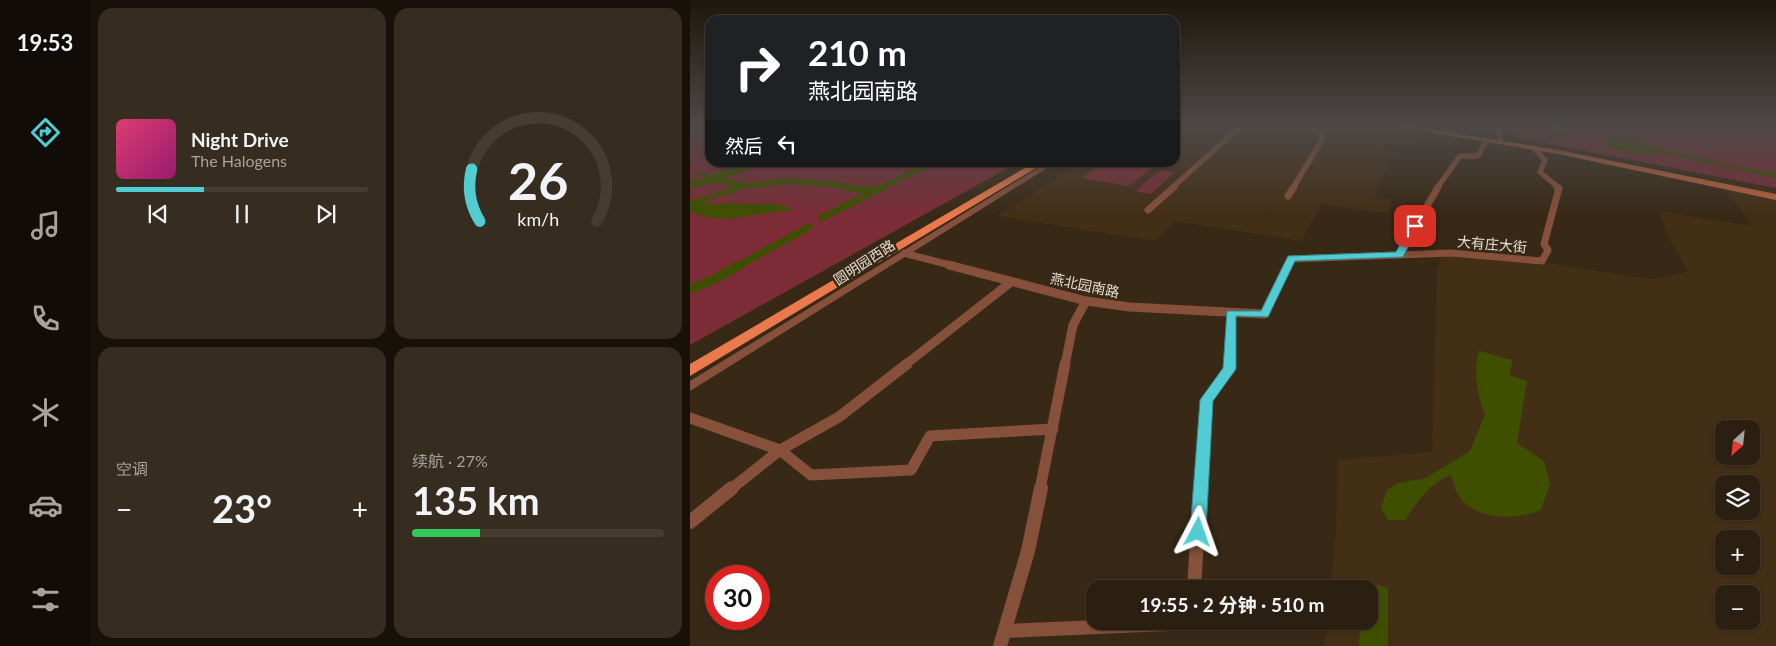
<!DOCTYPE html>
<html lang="zh">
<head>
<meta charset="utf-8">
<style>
	:root { --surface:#2a1f11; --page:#362c1f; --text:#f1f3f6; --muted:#a5a29f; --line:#463d31; --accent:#51ccd3 }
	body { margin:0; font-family:Lato,"Noto Sans SC",sans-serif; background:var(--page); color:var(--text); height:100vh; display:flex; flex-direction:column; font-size:19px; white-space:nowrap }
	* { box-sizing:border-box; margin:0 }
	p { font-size:16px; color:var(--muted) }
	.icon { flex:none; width:28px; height:28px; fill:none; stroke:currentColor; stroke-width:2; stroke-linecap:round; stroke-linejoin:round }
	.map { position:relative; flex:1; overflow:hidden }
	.side { display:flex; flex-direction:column; gap:8px; padding:8px; background:#171109; width:600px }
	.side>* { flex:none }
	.top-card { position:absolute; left:15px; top:15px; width:475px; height:152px; border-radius:15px; box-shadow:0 1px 4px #0004,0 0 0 1px var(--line); background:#202124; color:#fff; overflow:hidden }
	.needle { width:32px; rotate:207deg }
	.fabs { position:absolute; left:1025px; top:420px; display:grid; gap:10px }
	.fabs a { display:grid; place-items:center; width:45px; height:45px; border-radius:10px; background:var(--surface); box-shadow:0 1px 4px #0004,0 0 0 1px var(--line); font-size:25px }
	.speed { position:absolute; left:15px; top:565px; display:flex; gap:10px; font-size:25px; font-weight:700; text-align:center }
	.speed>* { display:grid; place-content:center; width:65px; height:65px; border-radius:50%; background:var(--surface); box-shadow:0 1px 4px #0004,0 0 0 1px var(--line); line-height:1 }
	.speed .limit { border:8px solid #d22; background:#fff; color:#111 }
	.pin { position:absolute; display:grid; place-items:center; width:42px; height:42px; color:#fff; margin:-21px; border-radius:10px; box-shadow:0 2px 8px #0006 }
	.me { position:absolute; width:55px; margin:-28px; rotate:4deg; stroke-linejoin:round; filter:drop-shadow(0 0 4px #0008) }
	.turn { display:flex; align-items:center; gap:18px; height:105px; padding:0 20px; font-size:22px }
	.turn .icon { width:65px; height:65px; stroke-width:2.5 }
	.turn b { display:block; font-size:35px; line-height:42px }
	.then { display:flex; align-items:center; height:48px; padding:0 20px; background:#0003; gap:10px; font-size:19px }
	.big { font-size:38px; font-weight:700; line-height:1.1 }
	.side .tile { flex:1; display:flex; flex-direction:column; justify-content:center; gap:8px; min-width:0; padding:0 18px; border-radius:15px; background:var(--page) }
	.side .dial { align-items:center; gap:0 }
	.dial svg { height:130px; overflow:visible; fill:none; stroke:var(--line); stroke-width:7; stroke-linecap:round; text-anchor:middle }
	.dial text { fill:var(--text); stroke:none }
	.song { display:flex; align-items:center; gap:15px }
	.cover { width:60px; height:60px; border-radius:8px; background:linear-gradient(135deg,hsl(340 70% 55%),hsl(320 70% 35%)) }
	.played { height:5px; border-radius:2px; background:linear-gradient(90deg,var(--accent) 35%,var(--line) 35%) }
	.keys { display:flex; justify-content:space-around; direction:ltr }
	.heat { display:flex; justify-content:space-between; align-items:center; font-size:28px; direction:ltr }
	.charge { height:8px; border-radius:4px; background:linear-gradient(90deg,#34c759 27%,var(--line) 0) }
	.side .tiles { flex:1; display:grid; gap:8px; grid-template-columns:repeat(2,1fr) }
	.trip { position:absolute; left:396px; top:580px; width:292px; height:50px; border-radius:15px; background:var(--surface); box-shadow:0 1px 4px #0004,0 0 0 1px var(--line); font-weight:700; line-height:50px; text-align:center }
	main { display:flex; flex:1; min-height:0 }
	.dock { display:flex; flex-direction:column; width:90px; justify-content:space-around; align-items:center; background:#110c07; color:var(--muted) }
	.dock .icon { width:35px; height:35px }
	.dock .selected { color:var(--accent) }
	.dock b { font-size:22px; color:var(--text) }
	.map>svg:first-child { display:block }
	.built { fill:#432e16; fill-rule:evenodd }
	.green { fill:#7c2c36 }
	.water { fill:#3f4f00 }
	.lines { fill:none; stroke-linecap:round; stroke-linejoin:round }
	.canal-far2 { stroke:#3f4f00; stroke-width:5.5 }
	.canal-far1 { stroke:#3f4f00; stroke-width:7 }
	.canal { stroke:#3f4f00; stroke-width:9 }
	.minor-far4 { stroke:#87503a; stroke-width:5.5 }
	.minor-far3 { stroke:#87503a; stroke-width:7 }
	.minor-far2 { stroke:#87503a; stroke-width:9 }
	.minor-far1 { stroke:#87503a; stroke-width:11 }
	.minor { stroke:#87503a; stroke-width:14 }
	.tertiary { fill:#87503a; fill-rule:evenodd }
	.secondary { fill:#ba623e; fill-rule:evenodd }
	.trunk { fill:#ea7a4c; fill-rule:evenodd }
	.wall { fill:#534d37 }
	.building { fill:#635c47; stroke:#78705d }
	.route { fill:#51ccd3; stroke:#358589 }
	.labels { text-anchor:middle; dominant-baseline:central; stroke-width:5; stroke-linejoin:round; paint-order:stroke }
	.street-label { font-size:14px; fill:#e7ddd2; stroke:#382917 }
</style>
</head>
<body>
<main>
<nav class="dock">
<b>19:53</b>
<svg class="icon selected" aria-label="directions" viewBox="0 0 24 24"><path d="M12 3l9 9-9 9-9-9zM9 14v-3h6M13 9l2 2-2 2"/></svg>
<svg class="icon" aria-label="music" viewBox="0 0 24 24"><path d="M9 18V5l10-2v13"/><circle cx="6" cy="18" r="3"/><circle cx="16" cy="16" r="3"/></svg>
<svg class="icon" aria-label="phone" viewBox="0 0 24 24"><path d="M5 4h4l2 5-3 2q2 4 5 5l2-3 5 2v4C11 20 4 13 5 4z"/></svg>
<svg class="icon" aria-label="climate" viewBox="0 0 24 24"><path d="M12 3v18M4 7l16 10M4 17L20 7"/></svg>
<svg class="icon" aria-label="car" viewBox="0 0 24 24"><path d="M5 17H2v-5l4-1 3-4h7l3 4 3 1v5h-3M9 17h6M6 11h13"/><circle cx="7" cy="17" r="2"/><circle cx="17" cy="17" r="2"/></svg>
<svg class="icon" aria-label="filters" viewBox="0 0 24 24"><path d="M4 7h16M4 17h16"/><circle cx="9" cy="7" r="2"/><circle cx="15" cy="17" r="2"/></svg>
</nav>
<section class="side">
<div class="tiles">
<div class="tile">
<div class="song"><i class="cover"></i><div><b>Night Drive</b><p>The Halogens</p></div></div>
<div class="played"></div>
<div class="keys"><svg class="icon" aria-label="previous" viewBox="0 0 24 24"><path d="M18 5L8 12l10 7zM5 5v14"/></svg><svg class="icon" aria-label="pause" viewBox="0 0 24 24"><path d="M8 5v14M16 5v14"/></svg><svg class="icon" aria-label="next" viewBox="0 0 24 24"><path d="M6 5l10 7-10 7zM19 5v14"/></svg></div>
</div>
<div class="tile dial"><svg viewBox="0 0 100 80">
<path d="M14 69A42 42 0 1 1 86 69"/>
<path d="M14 69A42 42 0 0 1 9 37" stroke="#51ccd3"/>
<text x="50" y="56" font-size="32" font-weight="700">26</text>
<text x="50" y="72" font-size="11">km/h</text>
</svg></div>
<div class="tile"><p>空调</p>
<div class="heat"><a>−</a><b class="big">23°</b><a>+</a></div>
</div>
<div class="tile"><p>续航 · 27%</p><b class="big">135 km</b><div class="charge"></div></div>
</div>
</section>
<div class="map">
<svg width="1086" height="646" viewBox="0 0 1086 646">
	<rect width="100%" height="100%" fill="#382917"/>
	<!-- built -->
	<path class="built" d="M485,125H683L724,132L716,145L693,143L691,150L704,152L684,198L702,200L699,214L632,204L611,241L485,221L465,241L307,216L391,163L485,162Z
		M734,125H804V136Z
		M1036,190L1086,199V646H634L637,621H680V589H640L646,530L648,460L742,452L747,272L752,255L856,263L961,279L998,272L977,234L969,211L1063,226ZM1034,429H1061V456H1034ZM1034,484H1061V511H1034ZM1034,539H1061V566H1034ZM1034,594H1061V621H1034Z"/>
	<!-- green -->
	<path class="green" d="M0,125H20V162L327,163L0,345Z
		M615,125L628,134L590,127L554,126Z
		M812,125H1086V188L829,138L813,130Z
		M413,163V162L469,163L439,186L391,178Z
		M470,170L485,172L461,194L445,191Z"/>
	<!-- water -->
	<path class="water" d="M917,136L945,141L979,152L1010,157L1035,165L1086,173V178L972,153C965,152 958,154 952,154C940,153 921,148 917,147L920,142Z
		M22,163L77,162V163C56,168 20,191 0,185L7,182L0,180V178L8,180L15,177L6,175L13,173L23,175L44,167L21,170L34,165Z
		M32,191L39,193L14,201C25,207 33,203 44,203C48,203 52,204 56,204C73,205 87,200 102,210L35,219L18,218L0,212V201Z
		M789,351L822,360L820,375L837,381L827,443L854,461L860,484L851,510C825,521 784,521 767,493C764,487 763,480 760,475C739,484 727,502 715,520H698L691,508L697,490L709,483L736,478L780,451L795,415C787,395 783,371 789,351Z
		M672,580L698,588V646H669L670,621H680V589H672Z"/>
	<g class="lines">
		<!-- canal-far2 -->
		<path class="canal-far2" d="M0,185L24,180L60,186L95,181L143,184L161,188
			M46,188L51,186
			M191,188L244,162"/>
		<!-- canal-far1 -->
		<path class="canal-far1" d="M189,189L194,187
			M36,192L49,187
			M132,218L189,189L170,190L155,187
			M48,266L119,227"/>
		<!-- canal -->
		<path class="canal" d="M0,289L23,280L50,265"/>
		<!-- minor-far4 -->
		<path class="minor-far4" d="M844,148L855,160L850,172L869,188
			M482,188L552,125
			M603,188L633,138L629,131L620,125
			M747,188L770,156H788L796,141"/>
		<!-- minor-far3 -->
		<path class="minor-far3" d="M598,196L604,187
			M458,210L484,187
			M214,253L264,266
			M709,255L748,187
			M598,266L601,259L761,253L852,261L858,250L854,244L869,188L867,187"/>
		<!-- minor-far2 -->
		<path class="minor-far2" d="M259,265L396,301L440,307L574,314L598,265
			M215,365L321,282
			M375,365L383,325L396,301
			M540,365L541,313"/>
		<!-- minor-far1 -->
		<path class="minor-far1" d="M0,418L90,450L121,475L221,470L240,436L363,429
			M41,489L90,450L149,417L217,364
			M350,489L375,364
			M510,489L516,400L540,369V364"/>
		<!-- minor -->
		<path class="minor" d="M0,522L42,488
			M504,589L510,488
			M315,631L479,624L486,621
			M310,646L338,551L351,488"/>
		<!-- tertiary -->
		<path class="tertiary" d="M805,125H811L813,144L808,143Z
			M358,162H367L0,391V381Z"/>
		<!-- secondary -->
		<path class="secondary" d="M696,125H714L868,150L1086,194V200L868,154Z"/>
		<!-- trunk -->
		<path class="trunk" d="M345,162H356L0,376V364Z"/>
	</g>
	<!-- wall -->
	<path class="wall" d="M861,125H873L875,130L874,134L863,133Z"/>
	<!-- building -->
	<path class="building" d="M863,125H873L875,130L865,129Z"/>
	<!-- sky -->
	<linearGradient id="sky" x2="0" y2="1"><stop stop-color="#1f170d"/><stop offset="0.58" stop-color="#4d4947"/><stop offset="1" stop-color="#4d4947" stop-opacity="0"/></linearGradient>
	<rect width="1086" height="216" fill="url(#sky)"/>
	<!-- route -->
	<path class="route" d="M721,224L729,226L713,257L605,261L578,317L546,316V369L523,401L516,532L514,537L508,539L502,537L500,532L510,400L533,368L537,311H571L598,256L706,252Z"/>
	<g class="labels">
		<!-- street labels -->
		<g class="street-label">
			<text transform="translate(802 244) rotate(5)">大有庄大街</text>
			<text transform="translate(174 262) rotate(-33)">圆明园西路</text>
			<text transform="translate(395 285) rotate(12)">燕北园南路</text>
		</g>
	</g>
</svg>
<div class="fabs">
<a><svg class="needle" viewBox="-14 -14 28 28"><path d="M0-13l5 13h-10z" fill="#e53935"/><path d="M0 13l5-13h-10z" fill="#a5a29f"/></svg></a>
<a><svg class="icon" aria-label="layers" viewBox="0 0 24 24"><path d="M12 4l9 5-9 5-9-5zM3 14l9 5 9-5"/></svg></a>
<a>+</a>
<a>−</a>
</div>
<div class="speed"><div class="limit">30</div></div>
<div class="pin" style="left:725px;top:226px;background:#d93025"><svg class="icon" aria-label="arrive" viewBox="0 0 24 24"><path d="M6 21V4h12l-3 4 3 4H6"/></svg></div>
<svg class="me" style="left:508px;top:532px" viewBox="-20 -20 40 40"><path d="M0-17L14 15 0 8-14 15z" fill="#51ccd3" stroke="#fff" stroke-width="4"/></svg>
<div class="trip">19:55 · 2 分钟 · 510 m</div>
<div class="top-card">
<div class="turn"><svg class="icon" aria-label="right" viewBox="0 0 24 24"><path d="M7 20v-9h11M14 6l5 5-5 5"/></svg><div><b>210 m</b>燕北园南路</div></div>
<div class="then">然后<svg class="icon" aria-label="left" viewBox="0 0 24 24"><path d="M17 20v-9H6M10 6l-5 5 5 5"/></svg></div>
</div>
</div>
</main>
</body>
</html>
